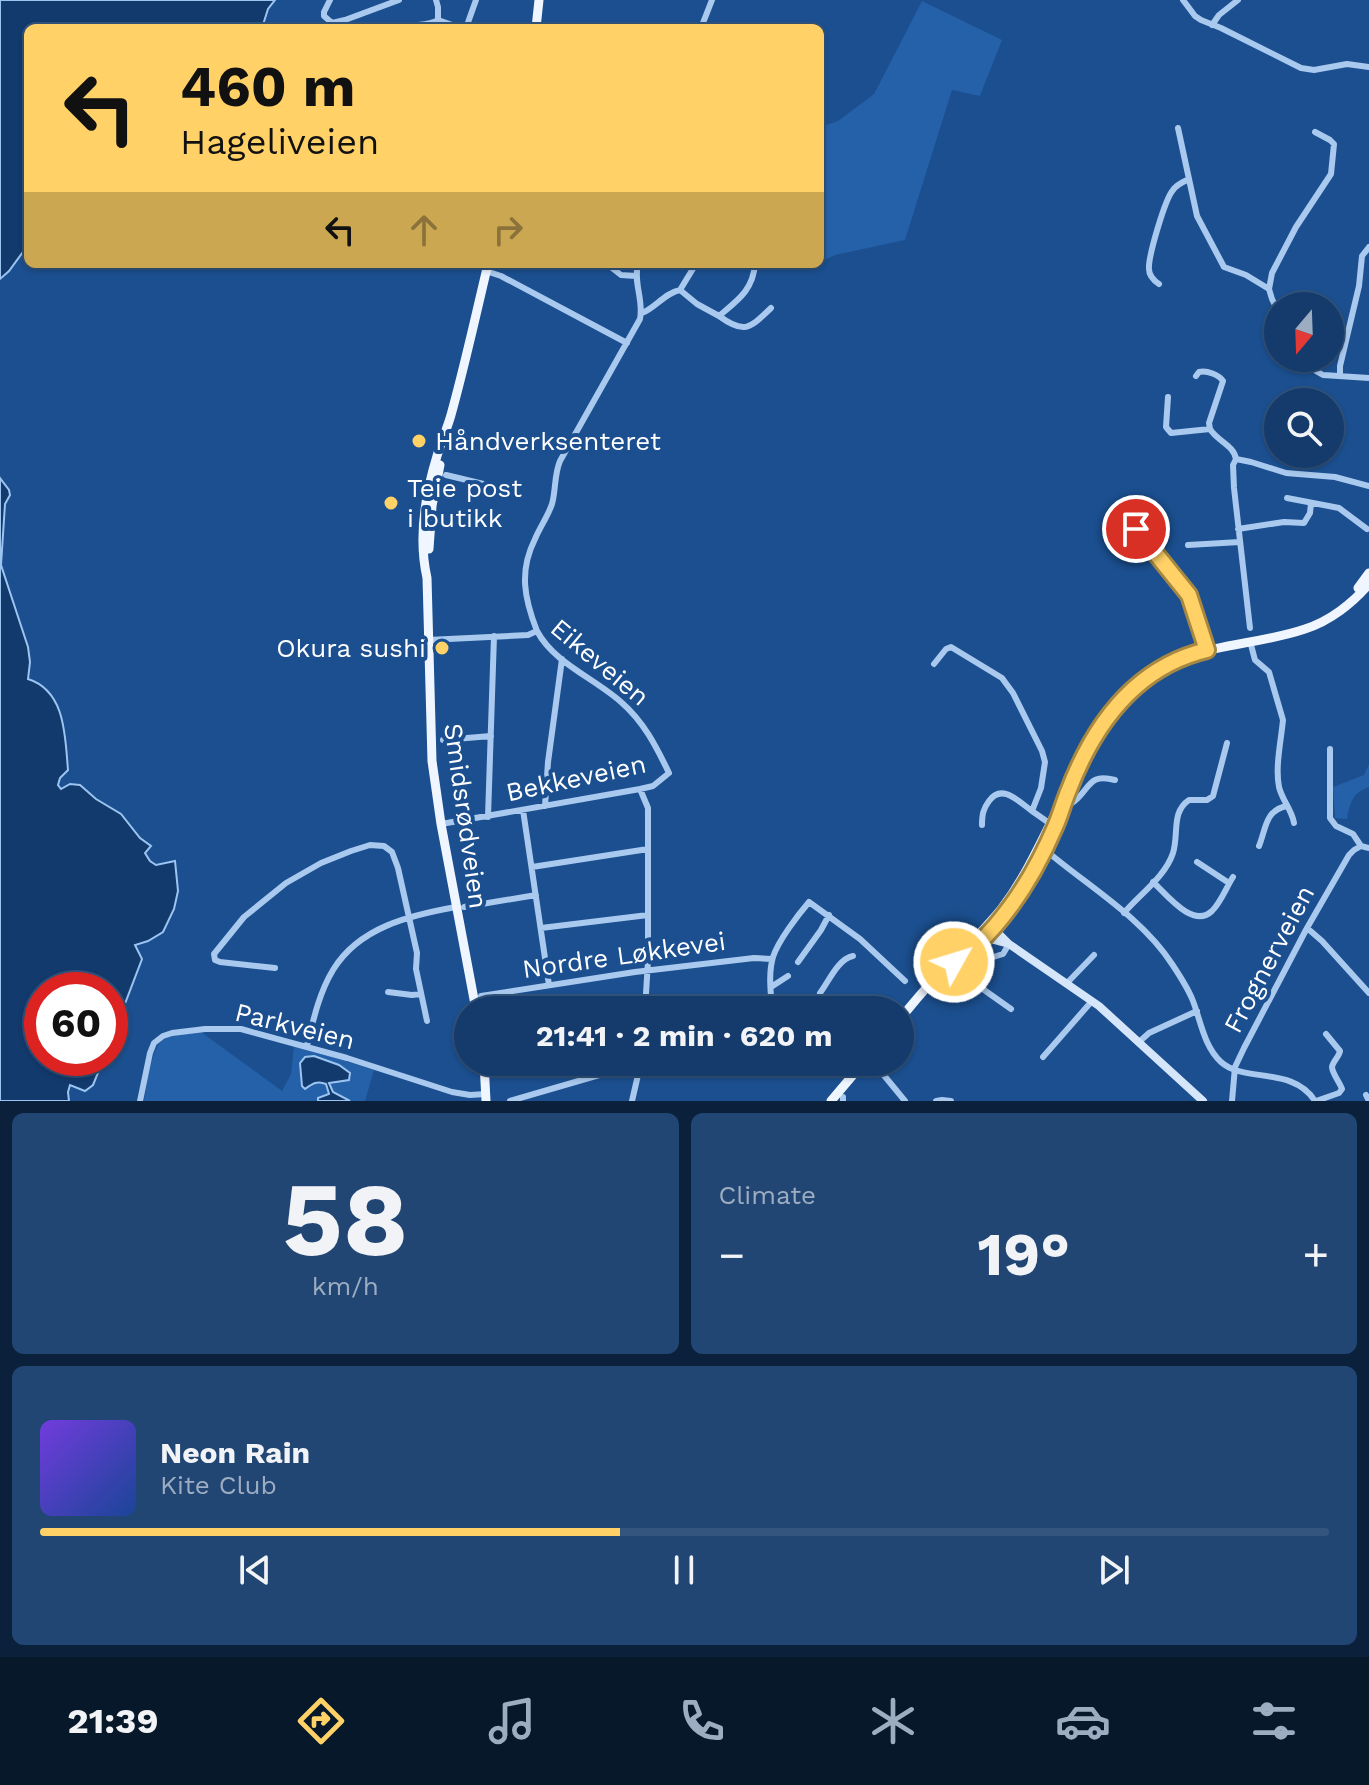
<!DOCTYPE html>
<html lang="en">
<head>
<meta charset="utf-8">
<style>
	:root { --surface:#143b6b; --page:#214673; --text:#f1f3f6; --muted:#9dadc1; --line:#33557e; --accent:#ffd166 }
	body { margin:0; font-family:"Work Sans",sans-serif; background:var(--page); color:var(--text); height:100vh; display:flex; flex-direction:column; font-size:30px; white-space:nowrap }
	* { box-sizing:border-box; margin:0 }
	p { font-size:26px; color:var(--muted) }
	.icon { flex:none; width:44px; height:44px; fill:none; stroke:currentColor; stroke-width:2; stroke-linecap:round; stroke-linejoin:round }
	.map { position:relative; height:1101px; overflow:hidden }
	.drawer { display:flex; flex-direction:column; gap:12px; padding:12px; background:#0b203b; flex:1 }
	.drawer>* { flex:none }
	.hud { position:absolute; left:24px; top:24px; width:800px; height:244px; border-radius:12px; box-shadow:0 2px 6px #0004,0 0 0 2px var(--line); background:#ffd166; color:#111; overflow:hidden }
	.needle { width:52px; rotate:199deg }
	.controls { position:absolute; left:1264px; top:292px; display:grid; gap:16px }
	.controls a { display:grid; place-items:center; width:80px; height:80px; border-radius:50%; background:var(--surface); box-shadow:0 2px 6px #0004,0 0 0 2px var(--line); font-size:40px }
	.speed { position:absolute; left:24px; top:972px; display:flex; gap:16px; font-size:40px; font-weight:700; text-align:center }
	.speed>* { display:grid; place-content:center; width:104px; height:104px; border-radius:50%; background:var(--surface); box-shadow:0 2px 6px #0004,0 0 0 2px var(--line); line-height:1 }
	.speed .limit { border:12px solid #d22; background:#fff; color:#111 }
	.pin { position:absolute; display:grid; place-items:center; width:68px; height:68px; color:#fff; margin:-34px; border:4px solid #fff; border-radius:50%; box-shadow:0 2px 8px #0007 }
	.me { position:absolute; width:88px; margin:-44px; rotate:51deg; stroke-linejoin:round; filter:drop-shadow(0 0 6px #0008) }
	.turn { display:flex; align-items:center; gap:28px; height:168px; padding:0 24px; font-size:36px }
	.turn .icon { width:104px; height:104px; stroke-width:2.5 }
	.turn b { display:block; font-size:56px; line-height:68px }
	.lanes { display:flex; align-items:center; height:76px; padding:0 24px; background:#0003; justify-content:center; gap:40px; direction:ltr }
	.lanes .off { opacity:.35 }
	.big { font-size:60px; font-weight:700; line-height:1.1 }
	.drawer .widget { flex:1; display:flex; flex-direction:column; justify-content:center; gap:12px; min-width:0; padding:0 28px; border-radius:12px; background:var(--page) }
	.drawer .dial { align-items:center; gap:0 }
	.dial b { font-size:104px; line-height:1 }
	.song { display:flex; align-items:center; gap:24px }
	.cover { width:96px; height:96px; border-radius:12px; background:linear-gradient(135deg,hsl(260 70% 55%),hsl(220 70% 35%)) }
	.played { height:8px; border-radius:4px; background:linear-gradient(90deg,var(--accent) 45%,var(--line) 45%) }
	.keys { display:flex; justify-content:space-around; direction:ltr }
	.heat { display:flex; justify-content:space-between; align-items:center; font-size:44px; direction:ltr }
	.drawer .tiles { flex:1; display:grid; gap:12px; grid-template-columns:1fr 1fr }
	.widget:last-child { grid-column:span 2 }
	.trip { position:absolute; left:454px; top:996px; width:460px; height:80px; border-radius:40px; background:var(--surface); box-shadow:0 2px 6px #0004,0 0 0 2px var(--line); font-weight:700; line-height:80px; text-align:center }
	.menu { display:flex; height:128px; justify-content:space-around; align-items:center; background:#08182b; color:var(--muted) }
	.menu .icon { width:56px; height:56px }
	.menu .on { color:var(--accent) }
	.menu b { font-size:36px; color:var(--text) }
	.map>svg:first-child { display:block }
	.green { fill:#2461a8 }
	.water { fill:#123a6d; stroke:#9cc4f0; stroke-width:2 }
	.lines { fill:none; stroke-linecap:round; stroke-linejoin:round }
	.street { stroke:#a9c9ee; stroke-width:6 }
	.secondary { stroke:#d6e6fa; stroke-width:8 }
	.primary { stroke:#f0f6ff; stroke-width:9 }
	.route-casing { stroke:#a68842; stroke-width:20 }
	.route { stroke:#ffd166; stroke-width:14 }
	.poi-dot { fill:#ffd166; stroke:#1b4f8f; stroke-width:3 }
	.labels { text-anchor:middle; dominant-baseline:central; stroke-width:8; stroke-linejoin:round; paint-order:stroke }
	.poi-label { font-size:26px; fill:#fff; stroke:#1b4f8f; text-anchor:start }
	.street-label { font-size:26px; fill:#fff; stroke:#1b4f8f }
</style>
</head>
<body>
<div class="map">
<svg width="1369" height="1101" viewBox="0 0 1369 1101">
	<rect width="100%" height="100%" fill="#1b4f8f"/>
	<!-- green -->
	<path class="green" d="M922,1L1002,40L983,88L980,96L952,90L905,240L835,255L820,262V127L838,121L874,94Z
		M1369,764V787C1352,793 1350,803 1347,819L1335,818L1333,787L1364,775Z
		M201,1032L282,1091L291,1074L294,1045L374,1070L365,1101H144C147,1086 151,1048 163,1040C174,1033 189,1033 201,1032Z"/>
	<!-- water -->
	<path class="water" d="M0,0H275L268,9L262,28H28V245L9,271L0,279Z
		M0,478L9,490L10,495L5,504L1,565L28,647L30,662L28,679C66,691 65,737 68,770L60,778L58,785L61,789L70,784L80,785L96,799L121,814L140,838L151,846L145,853L150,861L156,865L175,861L178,891L174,909L163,932L148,941L135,945L142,959L110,1043V990H42V1058H104L93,1085L85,1091L70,1085L68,1092L69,1101H0Z
		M314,1056L339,1065L350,1073L349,1080L329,1083L333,1092L350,1101H318V1098L329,1094L326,1084C317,1080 312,1084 305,1089L302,1086L300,1063L305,1057Z"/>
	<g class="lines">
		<!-- street -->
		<path class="street" d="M330,0L324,12V16L332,23L345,20L399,0
			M436,0L438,7V20L461,28
			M1183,0L1195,16L1201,20L1221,28L1301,68L1314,70L1347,64L1369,67
			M1212,25L1219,15L1238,0
			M403,28C414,24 428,26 438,20
			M466,28L476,0
			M701,28L712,0
			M1178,128L1197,216L1224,267L1246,275L1269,289L1272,299L1278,311
			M607,264L621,275L636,276
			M486,271L501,276L627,343
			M1159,284C1153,280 1149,276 1149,269C1148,257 1165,199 1173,190C1177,184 1183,182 1189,179
			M1269,289L1272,273L1296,227L1331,174L1334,144L1330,140L1315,132
			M680,290L694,267H709L716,264
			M642,313C655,308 665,293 680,290L697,304L719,316C738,300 753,290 755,264
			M719,316C745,335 750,328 771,308
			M1306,358L1316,371L1323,375L1369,378
			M1196,376L1199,372C1207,370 1219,375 1223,381L1209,423L1210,429
			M1340,376V366L1359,286L1362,256L1369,247
			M1168,397L1166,427L1171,433L1210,429C1217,441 1234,445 1236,459L1251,462L1286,473L1335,477L1369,486
			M1236,459L1233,465L1234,488L1250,628
			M446,475L496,487
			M1287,498L1339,508L1367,529
			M1132,525L1189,595L1207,650
			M1238,529L1284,522L1304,523L1310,513L1311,503
			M1188,545L1240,542
			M537,631C524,598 519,571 535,539C540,527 548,516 552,504C556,490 554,475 560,461L640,319C644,300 633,283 638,264
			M428,640L528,635L537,631C554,663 594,678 621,702C644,722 656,746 669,773L653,786L640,789L441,824
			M1250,641L1255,660L1269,672L1283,720C1281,741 1275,767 1279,787C1282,800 1292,810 1294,823
			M934,664L946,649L951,647L1002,678L1013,693L1042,751L1045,762L1041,788L1032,811L1052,825
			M443,740L491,736
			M1330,749V818L1336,826L1353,834L1361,846L1369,848
			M640,789L648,808V961L645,1010
			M1072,803C1090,791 1087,772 1115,780
			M545,806L548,762L562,659
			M523,810L549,985
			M488,817L494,636
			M982,825C982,815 983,809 989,801C1002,783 1018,801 1032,811
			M1259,846C1266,829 1265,810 1287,806
			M1049,853C1091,888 1142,918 1172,964C1180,976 1188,988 1193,1001C1201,1022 1204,1046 1221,1062C1244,1083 1293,1066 1315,1101
			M1197,862L1229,883
			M532,867L648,849
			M1153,882C1167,895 1193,929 1212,911C1221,902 1226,888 1233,877
			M464,907L536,895
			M1124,913C1140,894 1165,877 1173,853C1179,834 1171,812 1189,800H1207L1213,796L1227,743
			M541,928L648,915
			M1307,928L1322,941L1369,993
			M1009,944L1003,954L980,961L963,975L1011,1009
			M798,962L821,930L829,915
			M275,968L220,962L215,960L214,954L244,917L286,883L321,863L351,851L370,845L384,846L392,852L398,868L417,953L416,969L427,1021
			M1067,983L1094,955
			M771,987L788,976
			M388,992L412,995L421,994
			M820,993C829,981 838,959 853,956
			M481,996L635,972L754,958L772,959
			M772,1010C771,993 768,974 773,957C778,941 798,915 809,902L860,939L905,981
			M876,1010L893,1007L905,1013
			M1139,1042L1149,1033L1197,1011
			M307,1046C313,1021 319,993 333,970C359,927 411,915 456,907
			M1043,1057L1092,1001
			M873,1062L905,1101
			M1366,1095L1369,1101
			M843,1097V1101
			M140,1101L150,1053L154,1043L163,1036L172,1033L205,1029H241L347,1058L452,1092L470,1095L486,1094
			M510,1101L644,1062
			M632,1101L641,1062
			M936,1101L942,1100L951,1101
			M1232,1101L1235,1067L1244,1048L1307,928L1349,855L1354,850L1361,846
			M1316,1101L1339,1093L1342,1089C1340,1083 1332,1073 1332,1067C1333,1061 1339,1057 1340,1051L1326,1034"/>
		<!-- secondary -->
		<path class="secondary" d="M987,927L993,928L1009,944L1099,1006L1203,1101
			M987,932L994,940L1009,944"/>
		<!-- primary -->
		<path class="primary" d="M536,28L539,0
			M429,549L432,506L440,465
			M1358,588L1369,573
			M964,950C977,936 990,923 1002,908C1024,879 1039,846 1055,814
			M476,1010L441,824L432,761L427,578C418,538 425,495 437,456C441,442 447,429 451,415C465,365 476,314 488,264
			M900,1019C912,1005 923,990 936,978C948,967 962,959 974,948C991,933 1005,915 1018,897C1033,875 1045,852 1055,828C1060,816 1063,805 1067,793C1083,752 1106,710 1140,682C1189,642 1249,648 1305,629C1330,621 1353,603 1369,584
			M484,1062L486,1101
			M831,1101L864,1062"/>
	</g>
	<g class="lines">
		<defs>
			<path id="route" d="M954,962C970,953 983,940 995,926C1021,896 1040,862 1055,827C1060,816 1063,804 1068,792C1093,726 1135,667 1207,650L1189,595L1136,529"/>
		</defs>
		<!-- route casing -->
		<use href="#route" class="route-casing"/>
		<!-- route -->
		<use href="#route" class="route"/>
	</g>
	<!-- markers -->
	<g class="poi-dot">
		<circle cx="419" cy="441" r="8"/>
		<circle cx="391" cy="503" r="8"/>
		<circle cx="442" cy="648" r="8"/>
	</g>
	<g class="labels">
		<!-- poi labels -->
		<g class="poi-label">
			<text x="435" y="441">Håndverksenteret</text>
			<text x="407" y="488">Teie post<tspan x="407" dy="30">i butikk</tspan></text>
			<text x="426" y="648" text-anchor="end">Okura sushi</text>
		</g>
		<!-- street labels -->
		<g class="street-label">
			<text transform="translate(600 662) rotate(40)">Eikeveien</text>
			<text transform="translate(576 778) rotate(-12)">Bekkeveien</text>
			<text transform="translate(466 816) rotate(82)">Smidsrødveien</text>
			<text transform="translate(624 955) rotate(-8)">Nordre Løkkevei</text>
			<text transform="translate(1269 959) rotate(-62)">Frognerveien</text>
			<text transform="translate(295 1026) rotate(14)">Parkveien</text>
		</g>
	</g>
</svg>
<div class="controls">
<a><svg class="needle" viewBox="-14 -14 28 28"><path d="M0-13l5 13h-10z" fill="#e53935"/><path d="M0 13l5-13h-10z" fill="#9dadc1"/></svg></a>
<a><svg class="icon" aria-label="search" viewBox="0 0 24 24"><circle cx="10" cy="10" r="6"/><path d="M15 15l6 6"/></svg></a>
</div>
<div class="speed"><div class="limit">60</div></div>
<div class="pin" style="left:1136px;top:529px;background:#d93025"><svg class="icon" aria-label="arrive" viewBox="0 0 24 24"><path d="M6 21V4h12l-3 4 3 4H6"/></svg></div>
<svg class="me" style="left:954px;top:962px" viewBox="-20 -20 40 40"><circle r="17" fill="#ffd166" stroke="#fff" stroke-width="3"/><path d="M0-11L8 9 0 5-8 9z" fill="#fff"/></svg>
<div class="trip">21:41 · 2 min · 620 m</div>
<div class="hud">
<div class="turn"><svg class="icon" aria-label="left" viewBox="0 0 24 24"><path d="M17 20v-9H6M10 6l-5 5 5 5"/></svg><div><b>460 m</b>Hageliveien</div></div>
<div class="lanes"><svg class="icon" aria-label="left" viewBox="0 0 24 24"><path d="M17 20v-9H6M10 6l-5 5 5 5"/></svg><svg class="icon off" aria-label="ahead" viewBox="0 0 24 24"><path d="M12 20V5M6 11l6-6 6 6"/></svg><svg class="icon off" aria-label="right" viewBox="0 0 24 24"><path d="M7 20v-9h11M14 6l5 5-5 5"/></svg></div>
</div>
</div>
<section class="drawer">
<div class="tiles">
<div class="widget dial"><b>58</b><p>km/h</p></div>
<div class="widget"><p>Climate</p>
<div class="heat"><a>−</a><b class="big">19°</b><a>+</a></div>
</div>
<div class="widget">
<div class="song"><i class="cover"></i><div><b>Neon Rain</b><p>Kite Club</p></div></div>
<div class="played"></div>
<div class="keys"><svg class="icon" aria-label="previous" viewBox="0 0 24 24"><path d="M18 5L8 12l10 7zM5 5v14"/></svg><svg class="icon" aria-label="pause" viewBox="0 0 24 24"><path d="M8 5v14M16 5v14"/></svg><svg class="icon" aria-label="next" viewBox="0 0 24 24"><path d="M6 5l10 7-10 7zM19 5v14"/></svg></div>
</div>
</div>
</section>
<nav class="menu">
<b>21:39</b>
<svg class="icon on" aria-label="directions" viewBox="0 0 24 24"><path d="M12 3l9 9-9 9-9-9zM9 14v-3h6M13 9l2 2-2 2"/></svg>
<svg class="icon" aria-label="music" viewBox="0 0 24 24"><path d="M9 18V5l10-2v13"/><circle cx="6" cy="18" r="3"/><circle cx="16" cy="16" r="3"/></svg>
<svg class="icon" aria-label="phone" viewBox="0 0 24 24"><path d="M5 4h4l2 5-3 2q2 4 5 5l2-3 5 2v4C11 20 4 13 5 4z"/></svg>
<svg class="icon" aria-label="climate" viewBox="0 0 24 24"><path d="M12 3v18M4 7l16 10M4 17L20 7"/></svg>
<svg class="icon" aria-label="car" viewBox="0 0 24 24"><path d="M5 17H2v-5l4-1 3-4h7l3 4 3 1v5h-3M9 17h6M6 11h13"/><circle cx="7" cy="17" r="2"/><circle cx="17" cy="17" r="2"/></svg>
<svg class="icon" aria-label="filters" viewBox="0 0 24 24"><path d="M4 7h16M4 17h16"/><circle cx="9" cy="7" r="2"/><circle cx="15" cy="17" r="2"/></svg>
</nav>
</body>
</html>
